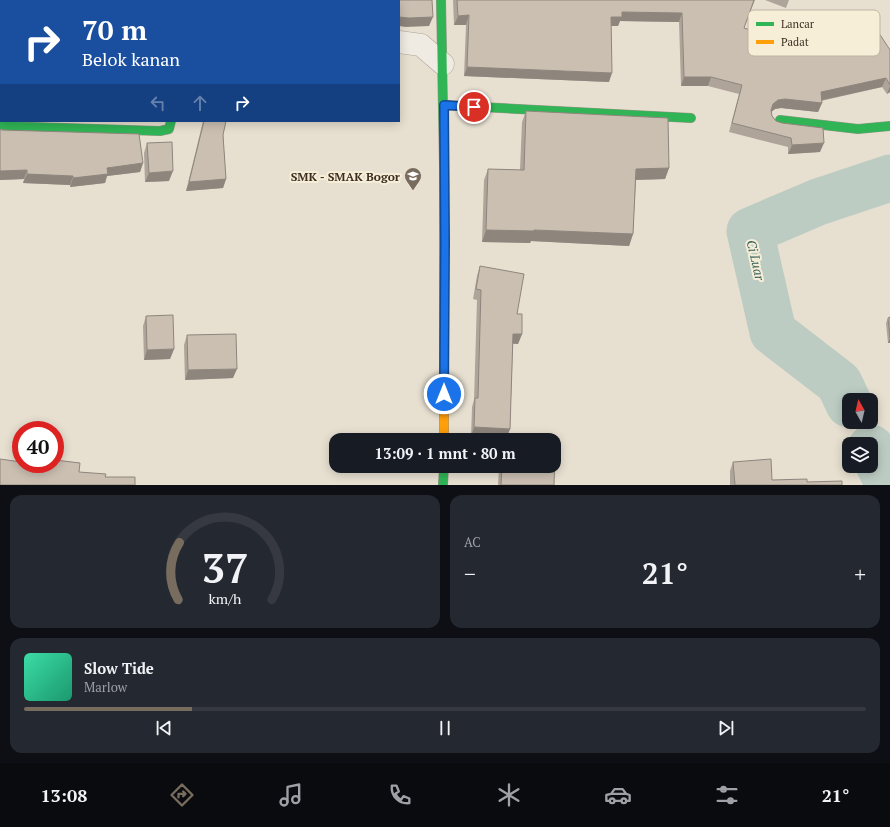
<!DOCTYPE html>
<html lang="id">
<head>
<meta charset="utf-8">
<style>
	:root { --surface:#171b24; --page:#242831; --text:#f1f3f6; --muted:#9ea1a6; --line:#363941; --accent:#786c5e }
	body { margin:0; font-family:"PT Serif",serif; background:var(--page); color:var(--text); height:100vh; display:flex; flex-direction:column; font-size:15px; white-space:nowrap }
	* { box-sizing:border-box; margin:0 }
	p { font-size:13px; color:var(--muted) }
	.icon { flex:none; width:22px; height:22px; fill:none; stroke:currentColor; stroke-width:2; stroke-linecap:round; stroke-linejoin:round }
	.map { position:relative; height:485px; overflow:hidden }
	.drawer { display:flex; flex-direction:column; gap:10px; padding:10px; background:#0d0f14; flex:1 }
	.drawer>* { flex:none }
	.top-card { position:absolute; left:0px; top:0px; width:400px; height:122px; box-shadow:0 2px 10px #0003; background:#1a4fa0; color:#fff; overflow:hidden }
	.needle { width:26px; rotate:352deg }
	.fabs { position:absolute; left:842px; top:393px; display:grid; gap:8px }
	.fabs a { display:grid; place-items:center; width:36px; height:36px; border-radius:8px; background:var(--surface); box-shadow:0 2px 10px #0003; font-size:20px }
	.speed { position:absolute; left:12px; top:421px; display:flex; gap:8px; font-size:20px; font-weight:700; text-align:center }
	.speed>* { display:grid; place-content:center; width:52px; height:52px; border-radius:50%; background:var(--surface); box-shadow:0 2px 10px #0003; line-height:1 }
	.speed .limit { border:6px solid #d22; background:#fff; color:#111 }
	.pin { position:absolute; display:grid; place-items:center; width:34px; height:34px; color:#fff; margin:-17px; border:2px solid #fff; border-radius:50%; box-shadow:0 1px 4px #0007 }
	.me { position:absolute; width:44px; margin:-22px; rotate:0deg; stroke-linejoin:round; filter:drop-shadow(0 0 3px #0008) }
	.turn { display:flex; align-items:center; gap:14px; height:84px; padding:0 16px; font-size:18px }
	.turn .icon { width:52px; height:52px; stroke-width:2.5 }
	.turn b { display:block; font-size:28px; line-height:34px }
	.lanes { display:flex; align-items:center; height:38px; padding:0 16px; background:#0003; justify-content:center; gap:20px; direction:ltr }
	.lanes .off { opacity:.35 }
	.big { font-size:30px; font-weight:700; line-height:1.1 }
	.drawer .card { flex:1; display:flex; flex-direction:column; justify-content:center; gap:6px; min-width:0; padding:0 14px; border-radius:12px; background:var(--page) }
	.drawer .dial { align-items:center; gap:0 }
	.dial svg { height:104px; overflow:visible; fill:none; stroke:var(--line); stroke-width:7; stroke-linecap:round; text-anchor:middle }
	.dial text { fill:var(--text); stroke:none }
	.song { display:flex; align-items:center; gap:12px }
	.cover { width:48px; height:48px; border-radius:6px; background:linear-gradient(135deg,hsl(160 70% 55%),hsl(160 70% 35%)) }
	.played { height:4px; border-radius:2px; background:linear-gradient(90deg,var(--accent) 20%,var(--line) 20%) }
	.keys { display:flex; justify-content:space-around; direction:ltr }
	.heat { display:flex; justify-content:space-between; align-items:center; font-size:22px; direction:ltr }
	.drawer .tiles { flex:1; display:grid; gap:10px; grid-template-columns:1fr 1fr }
	.card:last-child { grid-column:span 2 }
	.trip { position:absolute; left:329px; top:433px; width:232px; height:40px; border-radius:12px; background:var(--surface); box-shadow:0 2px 10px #0003; font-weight:700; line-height:40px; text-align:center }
	.menu { display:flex; height:64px; justify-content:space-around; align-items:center; background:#090b0e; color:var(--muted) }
	.menu .icon { width:28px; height:28px }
	.menu .on { color:var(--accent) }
	.menu b { font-size:18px; color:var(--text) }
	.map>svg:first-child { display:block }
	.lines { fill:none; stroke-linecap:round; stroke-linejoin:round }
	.river { stroke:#bcccc2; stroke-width:47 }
	.street-casing { stroke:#ada599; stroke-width:23 }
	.fast-casing { stroke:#9c958a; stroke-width:10 }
	.slow-casing { stroke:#9c958a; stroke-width:10 }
	.street { stroke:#efebe3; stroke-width:22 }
	.fast { stroke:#30b455; stroke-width:9 }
	.slow { stroke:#ff9f0a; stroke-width:9 }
	.wall { fill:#afa499 }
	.shaded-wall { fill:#8e867d }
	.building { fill:#cbbfb2; stroke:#8e867d }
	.route-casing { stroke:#114b97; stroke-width:10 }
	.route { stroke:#1a73e8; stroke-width:7 }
	.labels { text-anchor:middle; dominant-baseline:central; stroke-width:4; stroke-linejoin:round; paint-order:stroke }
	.poi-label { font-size:12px; font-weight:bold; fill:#3d2e20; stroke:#f7eed8; text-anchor:end }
	.water-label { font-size:13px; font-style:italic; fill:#2f5d5a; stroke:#f7eed8 }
	.key { fill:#f7eed8; stroke:#bfb4a1; stroke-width:1 }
	.key-label { font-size:11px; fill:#3d2e20 }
</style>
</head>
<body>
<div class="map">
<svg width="890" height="485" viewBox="0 0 890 485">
	<rect width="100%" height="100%" fill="#e7e0d1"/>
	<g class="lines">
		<!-- river -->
		<path class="river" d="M849,404L839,383L773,332L750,231L818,202L890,178
			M871,448L889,485"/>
		<defs>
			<path id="street" d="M291,1V0
				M0,12H1
				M399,42L421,45L443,64"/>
			<path id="fast" d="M441,0L444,165V375
				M443,105L691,118
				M780,120L858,129L890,126
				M0,126L160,131L169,129L171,121
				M443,485L444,466"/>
			<path id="slow" d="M444,440V375"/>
		</defs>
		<!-- street casing -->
		<use href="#street" class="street-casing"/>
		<!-- fast casing -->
		<use href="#fast" class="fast-casing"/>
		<!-- slow casing -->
		<use href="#slow" class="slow-casing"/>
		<!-- street -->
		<use href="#street" class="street"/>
		<!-- fast -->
		<use href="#fast" class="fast"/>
		<!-- slow -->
		<use href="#slow" class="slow"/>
	</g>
	<!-- wall -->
	<path class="wall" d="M453,0H755L744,28L787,41L792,23L795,14L835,24L837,21L890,50V92L887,94L882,87L821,101L822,103L818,112L781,108L775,109L771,112L772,116L776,121L820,152L788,154V147L729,132L739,94L708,86H681L679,22L620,21L618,26H611L609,82L464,76L466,25H454Z
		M765,0H789L786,8Z
		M526,111L669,168L665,179L636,180L633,234L629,246L531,241L530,243L482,242L484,180L488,169L520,170L522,122Z
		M203,121H226L223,135L226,179L223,188L186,191Z
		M0,129L143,163L140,172L107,176L105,183L70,187V185L23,183L24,179L0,180Z
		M147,143L169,181L145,182L144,153Z
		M480,266L517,314L522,334L518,344H513L510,429L506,439L471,437L472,407L474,400L477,300L473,299L477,276Z
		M146,316L174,349L170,359L144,360L143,326Z
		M890,317V343H888L886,323L888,318Z
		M187,335L233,378L185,380L184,345Z
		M733,462L772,480L807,482L842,485H730V471Z
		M499,466H554V485H498Z"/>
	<!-- shaded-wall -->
	<path class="shaded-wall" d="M98,0H146V1Z
		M273,0H284L283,1H262Z
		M622,12L682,13L679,22L620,21L618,26H607L611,17Z
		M469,15L466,25H454L458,16Z
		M399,17H433L429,26L406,27L399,26Z
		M467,67L612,73L609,82L464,76Z
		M684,77H711L708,86H681Z
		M886,78L882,87L818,101L821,92Z
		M890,86V92L887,94Z
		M785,99L822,103L818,112L781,108L775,109L770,113L773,104L778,100Z
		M1,105V114H0V106Z
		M824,143L820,152L788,154L792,145Z
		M143,163L140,172L107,176L105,183L70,187L73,178L107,168Z
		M669,168L665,179L632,180L636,169Z
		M27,170L24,179L0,180V171Z
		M173,171L169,181L145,182L149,173Z
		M27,174L73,176L70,185L23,183Z
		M226,179L223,188L186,191L189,182Z
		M486,230H534L633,234L629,246L531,241L530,243L482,242Z
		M513,334H522L518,344L510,343Z
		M890,338V343H888Z
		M174,349L170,359L144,360L147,350Z
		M237,369L233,378L185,380L188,370Z
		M474,427L510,429L506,439L471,437Z"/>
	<!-- building -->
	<path class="building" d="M149,0H273L262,1H149Z
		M328,0H432L433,17L409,18L399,17V1H328Z
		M457,0H754L744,28L788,41L795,14L836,24L837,21L875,27L890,50V85L886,78L821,92L822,103L785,99L778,100L773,104L771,110L772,116L776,121L782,123L823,128L824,143L792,145L791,138L732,123L742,85L711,77H684L682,13L622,12V17H611L612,73L467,67L469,15L458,16Z
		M0,34H1V105L0,106Z
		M526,111L668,118L669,168L636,169L633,234L534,230V231L486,230L488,169L524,170Z
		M204,121H226L223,135L226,179L189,182Z
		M0,129L2,130L139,134L143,163L107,168L108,174L73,178V176L27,174V170L0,171Z
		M172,142L173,171L149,173L147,143Z
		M480,266L524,274L517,314H522V334H513L510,429L474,427L475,398H478L481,290L476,289Z
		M173,315L174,349L147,350L146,316Z
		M890,317V338L888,318Z
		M236,334L237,369L188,370L187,335Z
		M554,455H555L554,485H501L502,466H554Z
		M0,459L21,462V464H35L40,465V464H55V460L80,463L79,472L106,474L105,477H135V485H0Z
		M771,459L772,480L807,479V482L842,481V485H735L733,462Z"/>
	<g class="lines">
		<defs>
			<path id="route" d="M444,394L445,242L444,105L474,107"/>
		</defs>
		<!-- route casing -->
		<use href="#route" class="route-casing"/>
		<!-- route -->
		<use href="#route" class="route"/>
	</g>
	<!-- icons -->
	<defs>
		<symbol id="school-pin" viewBox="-11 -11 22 30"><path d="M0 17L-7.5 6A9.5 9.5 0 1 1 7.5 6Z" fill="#786c5e" stroke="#f7eed8"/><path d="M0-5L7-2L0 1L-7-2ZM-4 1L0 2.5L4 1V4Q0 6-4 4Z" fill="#fff"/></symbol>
	</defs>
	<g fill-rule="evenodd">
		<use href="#school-pin" x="403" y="166" width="20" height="27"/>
	</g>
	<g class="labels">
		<!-- poi labels -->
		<g class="poi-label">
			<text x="400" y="176">SMK - SMAK Bogor</text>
		</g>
		<!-- water labels -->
		<g class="water-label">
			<text transform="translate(756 260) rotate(77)">Ci Luar</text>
		</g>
	</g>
	<!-- legend -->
	<rect x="748" y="10" width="132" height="46" rx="6" class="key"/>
	<rect x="756" y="22" width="18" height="4" fill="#30b455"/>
	<rect x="756" y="40" width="18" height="4" fill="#ff9f0a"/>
	<g class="key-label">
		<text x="781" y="28">Lancar</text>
		<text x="781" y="46">Padat</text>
	</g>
</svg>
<div class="fabs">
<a><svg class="needle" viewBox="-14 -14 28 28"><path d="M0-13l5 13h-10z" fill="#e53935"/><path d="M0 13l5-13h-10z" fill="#9ea1a6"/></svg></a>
<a><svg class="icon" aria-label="layers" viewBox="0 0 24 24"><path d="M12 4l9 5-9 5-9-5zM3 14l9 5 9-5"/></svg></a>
</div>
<div class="speed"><div class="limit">40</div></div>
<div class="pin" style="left:474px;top:107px;background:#d93025"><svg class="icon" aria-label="arrive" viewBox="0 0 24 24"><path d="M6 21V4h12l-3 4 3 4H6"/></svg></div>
<svg class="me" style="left:444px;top:394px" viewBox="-20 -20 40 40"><circle r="17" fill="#1a73e8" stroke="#fff" stroke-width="3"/><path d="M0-11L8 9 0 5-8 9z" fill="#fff"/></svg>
<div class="trip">13:09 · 1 mnt · 80 m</div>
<div class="top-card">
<div class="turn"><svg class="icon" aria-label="right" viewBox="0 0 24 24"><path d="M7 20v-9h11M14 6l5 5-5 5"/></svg><div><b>70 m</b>Belok kanan</div></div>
<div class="lanes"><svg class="icon off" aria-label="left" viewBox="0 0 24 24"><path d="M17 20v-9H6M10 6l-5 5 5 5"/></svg><svg class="icon off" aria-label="ahead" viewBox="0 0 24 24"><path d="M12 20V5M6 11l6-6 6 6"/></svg><svg class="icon" aria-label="right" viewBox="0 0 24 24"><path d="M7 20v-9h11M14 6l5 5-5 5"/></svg></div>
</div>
</div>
<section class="drawer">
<div class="tiles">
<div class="card dial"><svg viewBox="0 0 100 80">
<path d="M14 69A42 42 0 1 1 86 69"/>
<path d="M14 69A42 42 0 0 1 15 25" stroke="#786c5e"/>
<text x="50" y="56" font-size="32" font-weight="700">37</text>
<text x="50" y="72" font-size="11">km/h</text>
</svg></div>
<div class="card"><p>AC</p>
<div class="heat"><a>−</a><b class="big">21°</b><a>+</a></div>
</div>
<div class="card">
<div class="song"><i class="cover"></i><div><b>Slow Tide</b><p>Marlow</p></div></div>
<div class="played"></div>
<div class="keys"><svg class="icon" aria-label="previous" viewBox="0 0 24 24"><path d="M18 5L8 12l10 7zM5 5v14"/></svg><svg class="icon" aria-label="pause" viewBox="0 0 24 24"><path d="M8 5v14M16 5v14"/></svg><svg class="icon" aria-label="next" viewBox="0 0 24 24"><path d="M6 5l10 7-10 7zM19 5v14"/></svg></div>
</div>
</div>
</section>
<nav class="menu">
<b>13:08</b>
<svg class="icon on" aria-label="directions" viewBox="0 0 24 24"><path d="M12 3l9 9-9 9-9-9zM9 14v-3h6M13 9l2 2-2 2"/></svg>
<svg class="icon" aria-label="music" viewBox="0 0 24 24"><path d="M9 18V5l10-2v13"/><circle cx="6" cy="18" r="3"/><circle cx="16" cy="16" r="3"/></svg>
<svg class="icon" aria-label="phone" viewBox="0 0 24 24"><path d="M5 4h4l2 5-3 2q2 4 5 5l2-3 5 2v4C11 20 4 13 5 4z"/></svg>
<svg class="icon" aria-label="climate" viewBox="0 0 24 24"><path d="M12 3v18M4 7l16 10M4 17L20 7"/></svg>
<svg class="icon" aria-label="car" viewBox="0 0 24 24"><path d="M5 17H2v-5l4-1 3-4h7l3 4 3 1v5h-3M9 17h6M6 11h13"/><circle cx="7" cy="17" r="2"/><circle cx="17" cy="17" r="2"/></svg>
<svg class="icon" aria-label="filters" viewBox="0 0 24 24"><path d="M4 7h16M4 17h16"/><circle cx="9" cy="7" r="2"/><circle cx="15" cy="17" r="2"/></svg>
<b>21°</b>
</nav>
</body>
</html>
